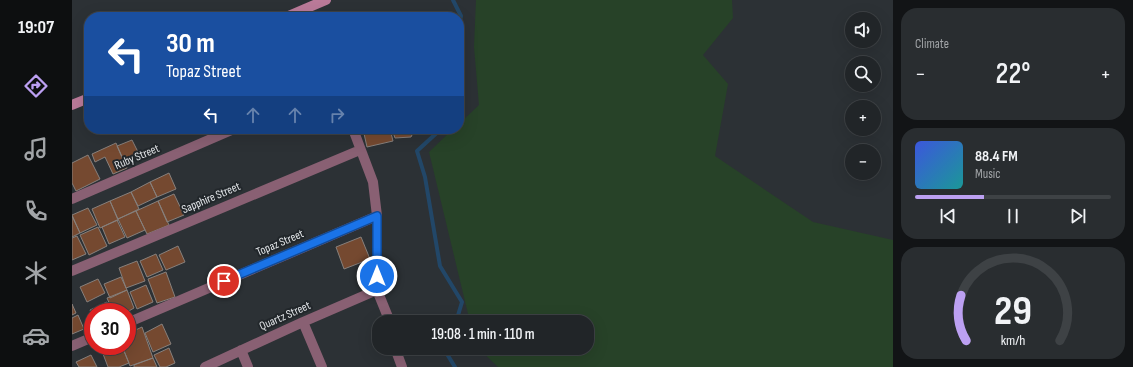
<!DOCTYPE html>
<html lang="en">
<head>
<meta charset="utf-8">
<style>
	:root { --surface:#212528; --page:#292d30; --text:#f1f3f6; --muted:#a2a5a8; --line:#3e4245; --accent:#bca0f2 }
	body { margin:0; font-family:"Sofia Sans Condensed",sans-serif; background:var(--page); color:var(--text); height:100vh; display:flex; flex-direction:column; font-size:15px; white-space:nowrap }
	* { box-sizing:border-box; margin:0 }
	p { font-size:13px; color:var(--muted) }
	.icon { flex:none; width:22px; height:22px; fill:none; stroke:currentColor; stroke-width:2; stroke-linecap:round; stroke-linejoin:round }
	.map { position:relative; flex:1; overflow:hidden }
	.sheet { display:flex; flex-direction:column; gap:8px; padding:8px; background:#121416; width:240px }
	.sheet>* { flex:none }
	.hud { position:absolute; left:12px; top:12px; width:380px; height:122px; border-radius:16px; box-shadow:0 4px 16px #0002,0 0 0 1px var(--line); background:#1a4fa0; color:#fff; overflow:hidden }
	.fabs { position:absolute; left:773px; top:12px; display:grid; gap:8px }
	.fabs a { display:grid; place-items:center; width:36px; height:36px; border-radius:50%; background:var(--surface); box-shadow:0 4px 16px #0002,0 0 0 1px var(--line); font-size:20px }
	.speed { position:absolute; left:12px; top:303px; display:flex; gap:8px; font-size:20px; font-weight:700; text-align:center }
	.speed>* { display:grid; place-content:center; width:52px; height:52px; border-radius:50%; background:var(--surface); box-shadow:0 4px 16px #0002,0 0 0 1px var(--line); line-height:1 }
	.speed .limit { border:6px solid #d22; background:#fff; color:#111 }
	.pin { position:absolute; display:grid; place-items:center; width:34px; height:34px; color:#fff; margin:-17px; border:2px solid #fff; border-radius:50%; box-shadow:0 1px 4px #0007 }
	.me { position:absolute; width:44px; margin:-22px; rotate:0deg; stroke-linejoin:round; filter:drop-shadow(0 0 3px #0008) }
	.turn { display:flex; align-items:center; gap:14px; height:84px; padding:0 16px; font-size:18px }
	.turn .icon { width:52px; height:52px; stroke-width:2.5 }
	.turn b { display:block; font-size:28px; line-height:34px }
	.lanes { display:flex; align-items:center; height:38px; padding:0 16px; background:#0003; justify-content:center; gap:20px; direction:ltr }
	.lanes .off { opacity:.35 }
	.big { font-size:30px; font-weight:600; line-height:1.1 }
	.sheet .tile { flex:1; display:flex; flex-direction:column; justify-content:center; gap:6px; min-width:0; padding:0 14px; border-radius:16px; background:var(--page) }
	.sheet .dial { align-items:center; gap:0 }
	.dial svg { height:104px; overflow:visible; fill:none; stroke:var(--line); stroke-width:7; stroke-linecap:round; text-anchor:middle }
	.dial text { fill:var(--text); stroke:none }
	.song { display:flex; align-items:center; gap:12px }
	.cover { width:48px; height:48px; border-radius:6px; background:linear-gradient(135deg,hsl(230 70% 55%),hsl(180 70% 35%)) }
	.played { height:4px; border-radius:2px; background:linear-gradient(90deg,var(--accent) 35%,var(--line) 35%) }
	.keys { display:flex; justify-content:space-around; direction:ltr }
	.heat { display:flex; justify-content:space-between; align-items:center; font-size:22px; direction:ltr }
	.trip { position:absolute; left:300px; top:315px; width:222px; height:40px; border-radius:16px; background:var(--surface); box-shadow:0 4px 16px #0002,0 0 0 1px var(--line); font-weight:600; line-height:40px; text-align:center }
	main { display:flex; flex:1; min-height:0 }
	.tabs { display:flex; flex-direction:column; width:72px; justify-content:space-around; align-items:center; background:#0d0f10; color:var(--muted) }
	.tabs .icon { width:28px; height:28px }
	.tabs .current { color:var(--accent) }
	.tabs b { font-size:18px; color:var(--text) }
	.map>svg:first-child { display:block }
	.green { fill:#274228 }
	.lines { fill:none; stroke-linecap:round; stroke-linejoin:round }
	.stream { stroke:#224768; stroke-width:4 }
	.building { fill:#754930; stroke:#87807c }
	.street { stroke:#896073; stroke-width:10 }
	.secondary { stroke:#ba7a99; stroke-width:10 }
	.route-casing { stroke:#114b97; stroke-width:10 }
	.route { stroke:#1a73e8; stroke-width:7 }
	.labels { text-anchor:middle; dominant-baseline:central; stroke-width:4; stroke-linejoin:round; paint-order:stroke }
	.street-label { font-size:12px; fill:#e3e6e9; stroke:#22272b }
</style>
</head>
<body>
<main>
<nav class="tabs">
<b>19:07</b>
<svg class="icon current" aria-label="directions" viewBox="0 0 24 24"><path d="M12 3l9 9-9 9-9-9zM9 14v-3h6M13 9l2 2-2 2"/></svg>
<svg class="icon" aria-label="music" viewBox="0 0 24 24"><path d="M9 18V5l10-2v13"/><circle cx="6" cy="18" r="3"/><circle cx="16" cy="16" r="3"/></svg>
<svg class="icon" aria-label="phone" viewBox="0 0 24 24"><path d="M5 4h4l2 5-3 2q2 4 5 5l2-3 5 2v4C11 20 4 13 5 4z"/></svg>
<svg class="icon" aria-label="climate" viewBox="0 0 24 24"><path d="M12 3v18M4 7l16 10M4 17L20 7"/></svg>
<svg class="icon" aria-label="car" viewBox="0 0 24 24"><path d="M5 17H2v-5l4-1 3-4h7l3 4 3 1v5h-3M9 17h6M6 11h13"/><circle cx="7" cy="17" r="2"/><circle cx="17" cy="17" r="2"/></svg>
</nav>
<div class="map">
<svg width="821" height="367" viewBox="0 0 821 367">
	<rect width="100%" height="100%" fill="#2c3135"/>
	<!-- green -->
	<path class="green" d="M404,0H660L661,18L631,55L656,84L643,156L741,222L821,240V367H426L406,348H515V322H398L357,152L381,129H387V124L407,105L402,47Z"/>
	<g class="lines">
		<!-- stream -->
		<path class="stream" d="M381,0L389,16L387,27
			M369,129L345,151L353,177L368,266L390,302L384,322
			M377,348L375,354L383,367"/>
	</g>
	<!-- building -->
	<path class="building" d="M291,129H318L321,141L295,147Z
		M320,129H343L339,137L323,138Z
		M60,140L68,156L52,162L45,146Z
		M44,143L55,168L41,174L33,157L23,162L20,154Z
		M16,155L28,179L4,191L0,183V163Z
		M97,173L104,189L85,197L78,182Z
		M78,182L85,197L66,206L59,192Z
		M59,192L67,209L46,219L38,201Z
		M102,194L112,215L95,222L86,201Z
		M38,201L46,220L28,228L20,209Z
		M86,201L97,225L75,234L64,211Z
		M16,208L25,225L8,233L0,215Z
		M64,211L73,230L55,238L46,219Z
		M0,216L8,233L0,237Z
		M45,220L53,237L37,244L30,227Z
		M26,227L35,246L17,255L8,235Z
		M5,236L14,254L0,260V238Z
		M289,237L298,259L272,269L264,247Z
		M106,246L113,262L94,270L87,255Z
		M84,254L91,270L75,277L68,261Z
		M65,261L73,281L54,288L47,268Z
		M94,272L103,297L85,303L76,279Z
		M49,277L55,290L38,298L32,284Z
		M26,279L33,293L15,302L8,287Z
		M74,285L81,302L65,309L58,292Z
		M55,290L62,308L55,312H41L35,298Z
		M35,302L40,312H21V316L18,310Z
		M0,304L4,313L0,315Z
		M6,315L12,329L0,334V318Z
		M90,324L99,344L81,352L73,333Z
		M70,327L81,358L58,366L50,346H55V334Z
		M28,346H50L57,363L47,367H36Z
		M97,348L103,363L94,367H88L82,355Z
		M19,355L25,367H7L4,362Z
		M81,358L85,367H62V365Z"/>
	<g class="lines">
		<!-- street -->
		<path class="street" d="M281,129L301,182L305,216V290L318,322
			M0,199L162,129
			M0,271L288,150
			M231,322L250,367
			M55,323L305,216
			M0,346L21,337
			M323,348L330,367
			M169,350L176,367
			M133,367L231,322L305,290"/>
		<!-- secondary -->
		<path class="secondary" d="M214,17L254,0
			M0,105L17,98"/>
	</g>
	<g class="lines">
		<defs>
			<path id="route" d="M152,281L305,216V276"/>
		</defs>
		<!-- route casing -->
		<use href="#route" class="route-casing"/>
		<!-- route -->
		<use href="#route" class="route"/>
	</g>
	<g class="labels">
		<!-- street labels -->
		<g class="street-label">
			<text transform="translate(65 157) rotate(-23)">Ruby Street</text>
			<text transform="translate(139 198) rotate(-23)">Sapphire Street</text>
			<text transform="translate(208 243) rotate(-23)">Topaz Street</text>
			<text transform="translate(213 316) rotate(-24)">Quartz Street</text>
		</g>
	</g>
</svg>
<div class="fabs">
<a><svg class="icon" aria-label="sound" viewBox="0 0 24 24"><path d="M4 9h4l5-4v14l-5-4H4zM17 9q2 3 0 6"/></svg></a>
<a><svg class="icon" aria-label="search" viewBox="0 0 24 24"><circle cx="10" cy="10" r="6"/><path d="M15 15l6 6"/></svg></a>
<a>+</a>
<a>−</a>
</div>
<div class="speed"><div class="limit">30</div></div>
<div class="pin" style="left:152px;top:281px;background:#d93025"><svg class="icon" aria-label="arrive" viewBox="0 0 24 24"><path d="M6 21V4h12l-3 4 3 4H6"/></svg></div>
<svg class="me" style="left:305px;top:276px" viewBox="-20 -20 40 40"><circle r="17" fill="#1a73e8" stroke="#fff" stroke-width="3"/><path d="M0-11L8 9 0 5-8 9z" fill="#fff"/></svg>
<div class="trip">19:08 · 1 min · 110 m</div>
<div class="hud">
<div class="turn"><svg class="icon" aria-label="left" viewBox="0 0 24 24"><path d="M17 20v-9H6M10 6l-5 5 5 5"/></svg><div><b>30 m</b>Topaz Street</div></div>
<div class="lanes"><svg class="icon" aria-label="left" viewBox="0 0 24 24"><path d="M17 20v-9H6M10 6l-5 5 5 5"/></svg><svg class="icon off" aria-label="ahead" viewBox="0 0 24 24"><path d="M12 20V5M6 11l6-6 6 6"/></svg><svg class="icon off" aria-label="ahead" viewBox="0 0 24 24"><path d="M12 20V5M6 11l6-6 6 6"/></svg><svg class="icon off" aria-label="right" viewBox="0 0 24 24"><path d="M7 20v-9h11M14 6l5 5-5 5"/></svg></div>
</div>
</div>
<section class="sheet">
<div class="tile"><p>Climate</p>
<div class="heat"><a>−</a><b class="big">22°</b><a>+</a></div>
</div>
<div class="tile">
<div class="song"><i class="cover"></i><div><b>88.4 FM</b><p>Music</p></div></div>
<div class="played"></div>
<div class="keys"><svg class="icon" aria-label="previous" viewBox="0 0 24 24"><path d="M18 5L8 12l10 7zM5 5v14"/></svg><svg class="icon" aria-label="pause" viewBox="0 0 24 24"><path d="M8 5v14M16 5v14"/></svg><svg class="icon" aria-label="next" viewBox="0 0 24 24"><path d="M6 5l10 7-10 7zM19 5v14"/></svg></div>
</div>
<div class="tile dial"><svg viewBox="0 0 100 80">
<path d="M14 69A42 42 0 1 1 86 69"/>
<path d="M14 69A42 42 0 0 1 10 34" stroke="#bca0f2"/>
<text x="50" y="56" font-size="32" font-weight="700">29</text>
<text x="50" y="72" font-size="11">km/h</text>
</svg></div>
</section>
</main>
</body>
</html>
